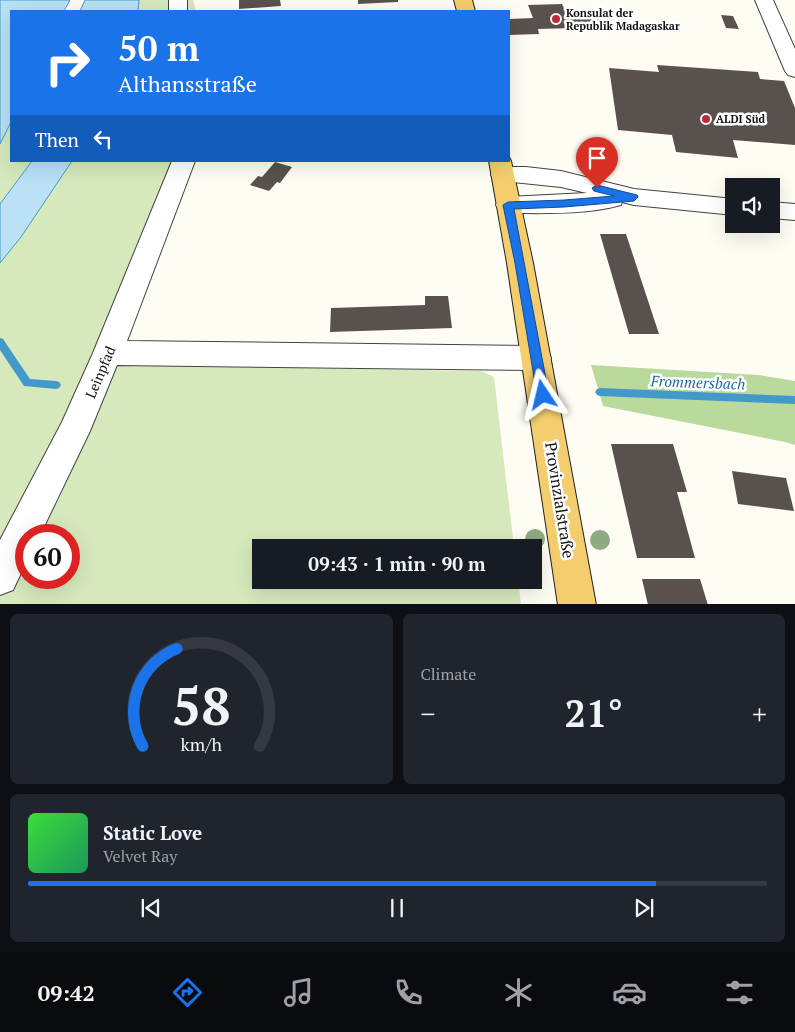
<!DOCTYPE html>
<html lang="en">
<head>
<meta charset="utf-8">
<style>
	:root { --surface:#171b24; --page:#20242c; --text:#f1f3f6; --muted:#9ea1a6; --line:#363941; --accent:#1a73e8 }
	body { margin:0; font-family:"PT Serif",serif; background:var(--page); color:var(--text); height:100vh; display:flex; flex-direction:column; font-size:19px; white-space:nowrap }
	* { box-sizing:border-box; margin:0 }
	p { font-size:16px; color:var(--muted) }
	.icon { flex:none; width:28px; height:28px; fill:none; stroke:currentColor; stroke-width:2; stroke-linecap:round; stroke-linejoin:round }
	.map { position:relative; height:604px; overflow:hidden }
	.details { display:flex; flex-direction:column; gap:10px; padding:10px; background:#0d0f14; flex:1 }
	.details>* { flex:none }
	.guide { position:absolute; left:10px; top:10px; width:500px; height:152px; border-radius:0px; box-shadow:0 5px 20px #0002; background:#1a73e8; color:#fff; overflow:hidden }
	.tools { position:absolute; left:725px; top:178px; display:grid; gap:10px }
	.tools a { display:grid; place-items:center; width:55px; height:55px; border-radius:0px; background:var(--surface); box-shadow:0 5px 20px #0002; font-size:25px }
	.speed { position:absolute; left:15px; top:524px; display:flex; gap:10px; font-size:25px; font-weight:700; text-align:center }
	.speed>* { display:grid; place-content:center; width:65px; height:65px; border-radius:50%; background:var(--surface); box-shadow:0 5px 20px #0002; line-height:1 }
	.speed .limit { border:8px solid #d22; background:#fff; color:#111 }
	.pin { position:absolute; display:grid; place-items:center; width:42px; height:42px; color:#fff; margin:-51px -21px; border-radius:50% 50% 50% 0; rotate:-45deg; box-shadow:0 0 5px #0007 }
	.pin .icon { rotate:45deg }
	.me { position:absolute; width:55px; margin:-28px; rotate:350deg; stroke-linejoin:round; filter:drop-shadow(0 0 4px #0008) }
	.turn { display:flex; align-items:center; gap:18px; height:105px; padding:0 25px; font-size:22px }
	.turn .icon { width:65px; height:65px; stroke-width:2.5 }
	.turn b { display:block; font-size:35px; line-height:42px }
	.then { display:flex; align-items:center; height:48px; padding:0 25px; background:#0003; gap:10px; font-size:19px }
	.big { font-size:38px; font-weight:600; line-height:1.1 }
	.details .widget { flex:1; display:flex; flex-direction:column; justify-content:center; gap:8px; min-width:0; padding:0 18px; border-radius:8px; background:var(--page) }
	.details .dial { align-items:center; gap:0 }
	.dial svg { height:130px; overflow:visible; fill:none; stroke:var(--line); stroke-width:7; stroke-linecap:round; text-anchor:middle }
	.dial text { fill:var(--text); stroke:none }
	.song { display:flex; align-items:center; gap:15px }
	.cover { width:60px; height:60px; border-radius:8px; background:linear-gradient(135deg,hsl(120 70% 55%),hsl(150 70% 35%)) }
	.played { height:5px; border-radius:2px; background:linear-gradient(90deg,var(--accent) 85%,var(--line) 85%) }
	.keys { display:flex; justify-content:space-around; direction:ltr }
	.heat { display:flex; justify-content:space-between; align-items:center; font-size:28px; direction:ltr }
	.details .tiles { flex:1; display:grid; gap:10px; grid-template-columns:1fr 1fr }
	.widget:last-child { grid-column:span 2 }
	.trip { position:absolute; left:252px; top:539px; width:290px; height:50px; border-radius:0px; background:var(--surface); box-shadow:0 5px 20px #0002; font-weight:600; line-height:50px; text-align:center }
	.tab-bar { display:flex; height:80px; justify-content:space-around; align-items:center; background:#090b0e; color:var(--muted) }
	.tab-bar .icon { width:35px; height:35px }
	.tab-bar .current { color:var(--accent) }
	.tab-bar b { font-size:22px; color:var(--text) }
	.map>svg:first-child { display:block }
	.green { fill:#d6e9bd; fill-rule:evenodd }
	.forest { fill:#bad99d }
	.water { fill:#bae1f5; stroke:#4399ca }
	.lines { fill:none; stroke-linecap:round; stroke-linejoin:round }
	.stream { fill:#4399ca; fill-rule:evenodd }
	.building { fill:#59514d }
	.minor-casing { stroke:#434343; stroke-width:2 }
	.major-casing { stroke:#212121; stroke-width:2 }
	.minor { fill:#fff; fill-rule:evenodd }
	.major { fill:#f4ce6e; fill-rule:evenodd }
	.tree { fill:#8eaa80 }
	.route { fill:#1a73e8; stroke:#114b97 }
	.poi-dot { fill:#bd2b38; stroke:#fff; stroke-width:2 }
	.labels { text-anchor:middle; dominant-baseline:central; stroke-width:5; stroke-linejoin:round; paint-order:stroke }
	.far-poi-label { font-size:11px; font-weight:bold; fill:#101010; stroke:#fff; text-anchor:start }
	.street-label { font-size:14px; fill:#101010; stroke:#fff }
	.water-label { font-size:15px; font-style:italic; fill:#1c6b9f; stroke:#fff }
	.near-street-label { font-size:16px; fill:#101010; stroke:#fff }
</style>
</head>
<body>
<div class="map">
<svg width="795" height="605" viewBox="0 0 795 605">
	<rect width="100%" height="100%" fill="#fffcf4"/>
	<!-- green -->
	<path class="green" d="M139,0H193L196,11H138Z
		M11,122V161H32L0,204V144Z
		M72,161H194L117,365L481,371L494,377L514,547L261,548V580H518L521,604H0V263L21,237ZM26,535H69V578H26Z"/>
	<!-- forest -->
	<path class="forest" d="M591,365L759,375L795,381V445L785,442L603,406Z"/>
	<!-- water -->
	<path class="water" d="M0,0H70L64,11H11V122L0,144Z
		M85,0H139L138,11H80Z
		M32,161H72L21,237L0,263V204Z"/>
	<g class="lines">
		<!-- stream -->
		<path class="stream" d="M0,338L3,339L30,379L56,381L59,382L61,385L59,388L56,389L24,386L0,350Z
			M600,388L795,396V404L600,396L597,395L595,392L597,389Z"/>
	</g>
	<!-- building -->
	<path class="building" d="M239,0H280L281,6L239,9Z
		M358,0H398V2L358,4Z
		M562,4L566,13L604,12L612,27L538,29L539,34L509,35V19L533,18L528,5Z
		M721,15L733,16L739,29L726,28Z
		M657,65L758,72L760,79L784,81L795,108V145L733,140L738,158L676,152L672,135L618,130L609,68L659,72Z
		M275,162L292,167L280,183L277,182L269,191L250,185L258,176L262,177Z
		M600,234H626L659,334H629Z
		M425,296H448L452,328L330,332L331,308L425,305Z
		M611,444H673L687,492H677L695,558H637Z
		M732,471L786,478L794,511L738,504Z
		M642,579H700L708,605H648Z"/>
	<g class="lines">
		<defs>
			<path id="minor" d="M169,0H187V11H169Z
				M755,0H773L795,49V77L788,75L785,71Z
				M172,161H195L127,341L536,346L546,349L551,358L546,367L536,370L117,365L90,431L40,535H26V563L13,590L0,595V540L62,422L93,353Z
				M503,167H526L561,171L634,189L734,199V215L634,205L622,202L621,205C585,215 545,213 508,213L499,211L496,205L499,199L508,197L587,193L561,187L495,180L491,175L495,170Z
				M771,202L795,204V220L771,218Z"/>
			<path id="major" d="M454,0H472L475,11H457Z
				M509,157L511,161L533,263L596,605H558L507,263L489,161H509Z"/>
		</defs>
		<!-- minor casing -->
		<use href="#minor" class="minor-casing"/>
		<!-- major casing -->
		<use href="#major" class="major-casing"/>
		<!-- minor -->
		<use href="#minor" class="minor"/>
		<!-- major -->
		<use href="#major" class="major"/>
	</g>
	<!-- trees -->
	<g class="tree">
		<circle cx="535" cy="539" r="10"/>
		<circle cx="600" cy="540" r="10"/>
	</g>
	<!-- route -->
	<path class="route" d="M597,185L637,195L638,197L634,201L564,207L514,209L549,395L547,399L543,401L538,399L537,395L515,263L503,205L508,202L564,200L614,196L594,191L592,188Z"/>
	<!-- markers -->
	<g class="poi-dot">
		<circle cx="556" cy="19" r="5"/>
		<circle cx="706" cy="119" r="5"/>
	</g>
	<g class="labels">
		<!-- far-poi labels -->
		<g class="far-poi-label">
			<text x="566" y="13">Konsulat der<tspan x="566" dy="13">Republik Madagaskar</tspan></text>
			<text x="716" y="119">ALDI Süd</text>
		</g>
		<!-- street labels -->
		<g class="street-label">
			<text transform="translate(100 372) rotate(-67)">Leinpfad</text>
		</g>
		<!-- water labels -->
		<g class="water-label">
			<text transform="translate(698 382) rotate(2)">Frommersbach</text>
		</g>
		<!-- near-street labels -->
		<g class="near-street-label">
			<text transform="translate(560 500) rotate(81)">Provinzialstraße</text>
		</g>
	</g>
</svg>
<div class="tools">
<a><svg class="icon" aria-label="sound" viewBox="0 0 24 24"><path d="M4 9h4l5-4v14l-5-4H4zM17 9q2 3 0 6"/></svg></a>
</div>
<div class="speed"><div class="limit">60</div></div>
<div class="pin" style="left:597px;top:188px;background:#d93025"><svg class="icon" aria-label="arrive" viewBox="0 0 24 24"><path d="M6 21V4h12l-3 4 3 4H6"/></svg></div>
<svg class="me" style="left:543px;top:395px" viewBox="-20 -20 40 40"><path d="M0-17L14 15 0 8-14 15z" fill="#1a73e8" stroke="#fff" stroke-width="4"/></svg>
<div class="trip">09:43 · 1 min · 90 m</div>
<div class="guide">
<div class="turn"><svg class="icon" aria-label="right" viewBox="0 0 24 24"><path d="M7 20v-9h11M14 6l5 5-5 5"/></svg><div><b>50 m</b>Althansstraße</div></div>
<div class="then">Then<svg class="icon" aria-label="left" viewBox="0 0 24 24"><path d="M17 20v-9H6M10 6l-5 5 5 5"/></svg></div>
</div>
</div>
<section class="details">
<div class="tiles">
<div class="widget dial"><svg viewBox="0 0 100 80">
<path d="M14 69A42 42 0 1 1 86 69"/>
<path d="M14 69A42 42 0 0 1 35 9" stroke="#1a73e8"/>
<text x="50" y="56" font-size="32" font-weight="700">58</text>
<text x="50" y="72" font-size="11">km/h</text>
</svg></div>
<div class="widget"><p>Climate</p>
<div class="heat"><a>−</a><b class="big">21°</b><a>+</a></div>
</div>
<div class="widget">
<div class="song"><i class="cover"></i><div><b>Static Love</b><p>Velvet Ray</p></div></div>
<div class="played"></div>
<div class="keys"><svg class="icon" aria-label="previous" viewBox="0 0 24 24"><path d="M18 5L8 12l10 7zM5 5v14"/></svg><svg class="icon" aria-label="pause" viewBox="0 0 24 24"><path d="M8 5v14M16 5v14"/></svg><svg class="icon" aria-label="next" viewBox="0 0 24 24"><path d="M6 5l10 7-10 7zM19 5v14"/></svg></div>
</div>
</div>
</section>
<nav class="tab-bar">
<b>09:42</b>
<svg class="icon current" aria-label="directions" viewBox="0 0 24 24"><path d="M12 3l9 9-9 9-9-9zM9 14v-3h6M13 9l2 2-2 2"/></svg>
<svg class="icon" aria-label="music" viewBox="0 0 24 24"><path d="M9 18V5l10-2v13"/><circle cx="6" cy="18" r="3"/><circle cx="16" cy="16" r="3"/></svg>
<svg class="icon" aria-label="phone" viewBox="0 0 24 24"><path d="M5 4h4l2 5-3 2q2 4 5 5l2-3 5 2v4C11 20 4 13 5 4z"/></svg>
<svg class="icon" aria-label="climate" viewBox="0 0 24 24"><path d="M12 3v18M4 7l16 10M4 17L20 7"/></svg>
<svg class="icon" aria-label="car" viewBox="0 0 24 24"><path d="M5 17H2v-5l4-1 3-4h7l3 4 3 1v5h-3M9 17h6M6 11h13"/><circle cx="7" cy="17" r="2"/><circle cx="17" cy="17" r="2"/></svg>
<svg class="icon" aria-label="filters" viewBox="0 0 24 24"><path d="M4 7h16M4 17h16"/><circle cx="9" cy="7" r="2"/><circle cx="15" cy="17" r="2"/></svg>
</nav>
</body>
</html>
